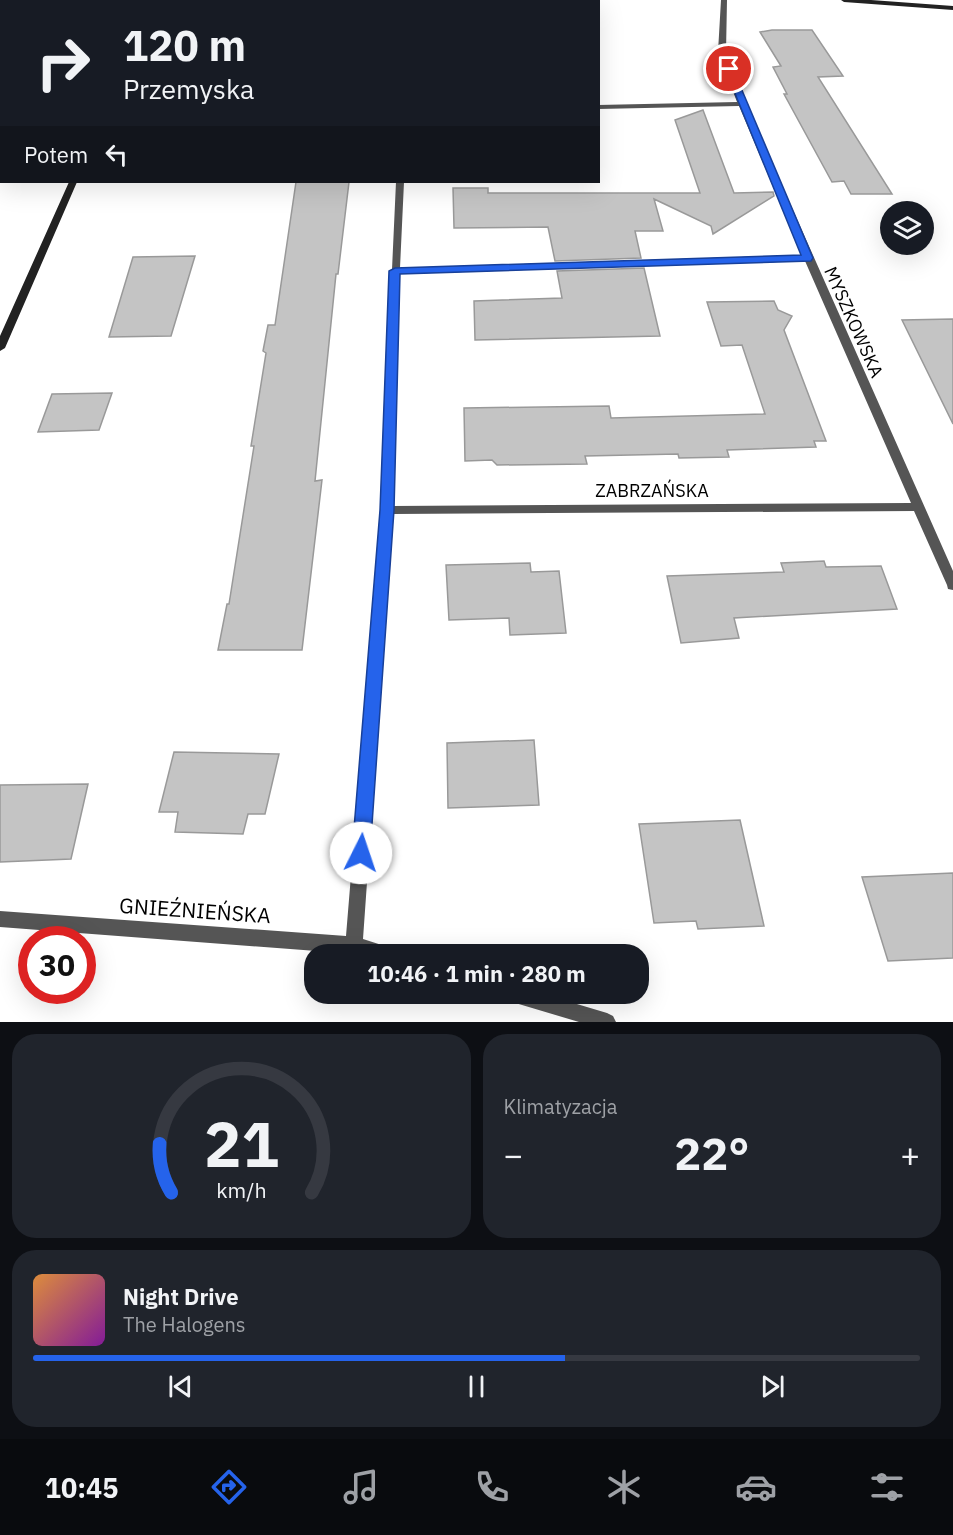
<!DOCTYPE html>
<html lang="pl">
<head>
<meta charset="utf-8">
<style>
	:root { --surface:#171b24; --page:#20242c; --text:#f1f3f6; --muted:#9ea1a6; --line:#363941; --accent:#2563eb }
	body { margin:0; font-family:"IBM Plex Sans",sans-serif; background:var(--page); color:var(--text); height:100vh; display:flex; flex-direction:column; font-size:22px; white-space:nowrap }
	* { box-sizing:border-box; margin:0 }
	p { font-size:20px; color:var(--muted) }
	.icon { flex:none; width:33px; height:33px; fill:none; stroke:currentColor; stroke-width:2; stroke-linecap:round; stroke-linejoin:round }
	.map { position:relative; height:1022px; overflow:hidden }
	.sheet { display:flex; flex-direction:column; gap:12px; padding:12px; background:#0d0f14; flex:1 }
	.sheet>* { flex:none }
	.guide { position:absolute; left:0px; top:0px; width:600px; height:183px; box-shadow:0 6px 24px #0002; background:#171b24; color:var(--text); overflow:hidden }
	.controls { position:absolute; left:880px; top:201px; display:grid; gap:12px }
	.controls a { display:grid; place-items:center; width:54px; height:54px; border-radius:50%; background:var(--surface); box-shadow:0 6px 24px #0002; font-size:30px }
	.speed { position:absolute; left:18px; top:926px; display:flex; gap:12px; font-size:30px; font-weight:700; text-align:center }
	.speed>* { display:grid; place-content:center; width:78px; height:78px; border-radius:50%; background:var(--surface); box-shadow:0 6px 24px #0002; line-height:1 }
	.speed .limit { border:9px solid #d22; background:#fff; color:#111 }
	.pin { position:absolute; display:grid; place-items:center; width:51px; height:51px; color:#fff; margin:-26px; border:3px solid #fff; border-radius:50%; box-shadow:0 2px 6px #0007 }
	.me { position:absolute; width:66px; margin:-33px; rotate:4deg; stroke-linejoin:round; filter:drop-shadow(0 0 4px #0008) }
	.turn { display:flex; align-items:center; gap:21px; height:126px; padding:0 24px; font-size:27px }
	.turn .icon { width:78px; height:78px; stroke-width:2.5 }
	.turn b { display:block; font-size:42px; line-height:51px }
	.then { display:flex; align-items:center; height:57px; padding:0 24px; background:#0003; gap:12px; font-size:22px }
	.big { font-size:45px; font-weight:700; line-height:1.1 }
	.sheet .card { flex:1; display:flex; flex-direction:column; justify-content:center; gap:9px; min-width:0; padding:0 21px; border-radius:24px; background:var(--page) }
	.sheet .dial { align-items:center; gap:0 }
	.dial svg { height:156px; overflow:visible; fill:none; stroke:var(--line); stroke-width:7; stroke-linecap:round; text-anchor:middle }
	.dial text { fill:var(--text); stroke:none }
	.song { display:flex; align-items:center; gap:18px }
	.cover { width:72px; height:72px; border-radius:9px; background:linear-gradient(135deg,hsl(30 70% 55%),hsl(290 70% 35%)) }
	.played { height:6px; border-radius:3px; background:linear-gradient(90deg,var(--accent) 60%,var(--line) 60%) }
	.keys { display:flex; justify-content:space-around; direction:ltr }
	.heat { display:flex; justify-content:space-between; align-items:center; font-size:33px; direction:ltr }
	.sheet .tiles { flex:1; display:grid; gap:12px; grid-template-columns:1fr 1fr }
	.card:last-child { grid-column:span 2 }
	.trip { position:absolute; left:304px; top:944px; width:345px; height:60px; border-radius:24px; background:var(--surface); box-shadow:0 6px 24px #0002; font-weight:700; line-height:60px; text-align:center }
	.tabs { display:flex; height:96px; justify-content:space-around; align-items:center; background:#090b0e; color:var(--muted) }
	.tabs .icon { width:42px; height:42px }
	.tabs .active { color:var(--accent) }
	.tabs b { font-size:27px; color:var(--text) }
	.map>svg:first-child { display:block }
	.building { fill:#c4c4c4; stroke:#999; stroke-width:1.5 }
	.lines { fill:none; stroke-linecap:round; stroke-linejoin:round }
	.street { fill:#555; fill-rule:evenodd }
	.secondary { fill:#222; fill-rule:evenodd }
	.route { fill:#2563eb; stroke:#184099; stroke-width:1.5 }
	.labels { text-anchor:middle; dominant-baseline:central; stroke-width:4.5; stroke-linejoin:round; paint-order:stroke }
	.street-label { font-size:18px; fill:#000; stroke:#fff }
	.near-street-label { font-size:21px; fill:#000; stroke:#fff }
</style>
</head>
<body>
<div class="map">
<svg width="953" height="1022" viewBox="0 0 953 1022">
	<rect width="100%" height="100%" fill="#fff"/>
	<!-- building -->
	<path class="building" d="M772,30H812L843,76L818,77L892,194H851L844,181L832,182L784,94H787L773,67L781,66L760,32Z
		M703,110L734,193L773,192L774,196L713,234L711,226L654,199L663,231H635L641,258L555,261L548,227L454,228L453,188H488V193H700L675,120Z
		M296,182H349L338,274H336L315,481L322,480L302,650H218L227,604H229L254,446H251L266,353L263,351L268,325H275Z
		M195,256L171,336L109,337L133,257Z
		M644,268L660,336L475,340L474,301L562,298L557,271Z
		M774,301L778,310L792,316L784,330L826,441H814L816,447L727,450L729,457L679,458L678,454L585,456L587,464L497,465L492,460L465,461L464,408L609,406L611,418L765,414L742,345L721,346L707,302Z
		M953,319V424L902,320Z
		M112,393L99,430L38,432L52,394Z
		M824,561L826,567L881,566L897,609L734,618L739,638L681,643L667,576L784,572L781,563Z
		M530,563L531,572L559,571L566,633L510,635L509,618L449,620L446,565Z
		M534,740L539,805L448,808L447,743Z
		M174,752L279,754L265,814H248L243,834L175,832L178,812H159Z
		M88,784L71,859L0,862V785Z
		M740,820L764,926L698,929L696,921L654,923L639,824Z
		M953,873V958L888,961L862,877Z"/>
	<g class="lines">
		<!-- street -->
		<path class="street" d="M423,0H429L422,2Z
			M721,0H727L726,52L746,104L953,571V590L948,589L947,585L914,511L393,514L363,939L391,948L393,954H356L0,927V911L346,936L381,510L396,182H404L400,268L802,255L739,106L598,109V105L737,102L718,52ZM805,261L911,503L393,506L400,274Z
			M503,993H540L607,1013L613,1016L616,1022H579L512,1002L506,999Z"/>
		<!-- secondary -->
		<path class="secondary" d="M150,0H156L149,2Z
			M841,0H871L953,6V10L844,2Z
			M69,182H77L5,348L0,351V336Z"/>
	</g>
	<!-- route -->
	<path class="route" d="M729,67L733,69L813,258L811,261L400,274L394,510L370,853L367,859L361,862L355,859L352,853L380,510L389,271L395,268L801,255L725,69Z"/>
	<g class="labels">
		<!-- street labels -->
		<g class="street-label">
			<text transform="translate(854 322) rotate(66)">MYSZKOWSKA</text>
			<text x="652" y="490">ZABRZAŃSKA</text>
		</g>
		<!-- near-street labels -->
		<g class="near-street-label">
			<text transform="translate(195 910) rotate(4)">GNIEŹNIEŃSKA</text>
		</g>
	</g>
</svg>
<div class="controls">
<a><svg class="icon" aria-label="layers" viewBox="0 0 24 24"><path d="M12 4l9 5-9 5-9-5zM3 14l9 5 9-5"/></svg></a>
</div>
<div class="speed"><div class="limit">30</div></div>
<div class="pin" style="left:729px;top:69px;background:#d93025"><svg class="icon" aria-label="arrive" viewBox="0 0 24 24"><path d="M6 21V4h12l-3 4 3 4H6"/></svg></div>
<svg class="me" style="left:361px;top:853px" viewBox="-20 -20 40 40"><circle r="19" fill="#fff"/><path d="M0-13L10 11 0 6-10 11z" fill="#2563eb"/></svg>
<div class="trip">10:46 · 1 min · 280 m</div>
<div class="guide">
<div class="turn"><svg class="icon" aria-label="right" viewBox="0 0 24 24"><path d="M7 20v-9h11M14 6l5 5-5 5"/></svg><div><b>120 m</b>Przemyska</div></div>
<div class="then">Potem<svg class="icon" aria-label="left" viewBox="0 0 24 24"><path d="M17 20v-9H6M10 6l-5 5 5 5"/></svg></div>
</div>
</div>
<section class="sheet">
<div class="tiles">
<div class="card dial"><svg viewBox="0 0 100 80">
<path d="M14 69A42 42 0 1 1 86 69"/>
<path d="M14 69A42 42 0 0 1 8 44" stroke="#2563eb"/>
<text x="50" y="56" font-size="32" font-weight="700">21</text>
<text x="50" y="72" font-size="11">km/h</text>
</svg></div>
<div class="card"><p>Klimatyzacja</p>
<div class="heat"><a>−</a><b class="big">22°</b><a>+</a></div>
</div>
<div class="card">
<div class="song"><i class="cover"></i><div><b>Night Drive</b><p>The Halogens</p></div></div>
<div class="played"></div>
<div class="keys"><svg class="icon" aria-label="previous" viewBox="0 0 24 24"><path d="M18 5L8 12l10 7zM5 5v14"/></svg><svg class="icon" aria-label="pause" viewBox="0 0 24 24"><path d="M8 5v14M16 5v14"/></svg><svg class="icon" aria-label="next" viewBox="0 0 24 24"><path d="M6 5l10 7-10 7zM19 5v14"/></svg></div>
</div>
</div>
</section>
<nav class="tabs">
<b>10:45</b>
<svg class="icon active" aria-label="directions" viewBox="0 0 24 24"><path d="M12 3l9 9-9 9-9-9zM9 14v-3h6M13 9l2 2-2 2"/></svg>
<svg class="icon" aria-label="music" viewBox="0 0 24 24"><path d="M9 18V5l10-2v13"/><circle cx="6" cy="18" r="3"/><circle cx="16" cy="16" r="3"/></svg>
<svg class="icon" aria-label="phone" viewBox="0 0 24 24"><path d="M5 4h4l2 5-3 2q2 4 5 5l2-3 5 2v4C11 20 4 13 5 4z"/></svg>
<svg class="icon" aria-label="climate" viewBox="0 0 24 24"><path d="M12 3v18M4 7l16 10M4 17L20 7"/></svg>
<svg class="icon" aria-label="car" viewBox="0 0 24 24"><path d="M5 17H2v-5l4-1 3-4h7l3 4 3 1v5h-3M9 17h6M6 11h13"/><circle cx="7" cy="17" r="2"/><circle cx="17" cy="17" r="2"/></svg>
<svg class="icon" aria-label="filters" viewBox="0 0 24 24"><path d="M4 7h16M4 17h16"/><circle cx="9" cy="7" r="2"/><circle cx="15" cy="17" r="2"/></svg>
</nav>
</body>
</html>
